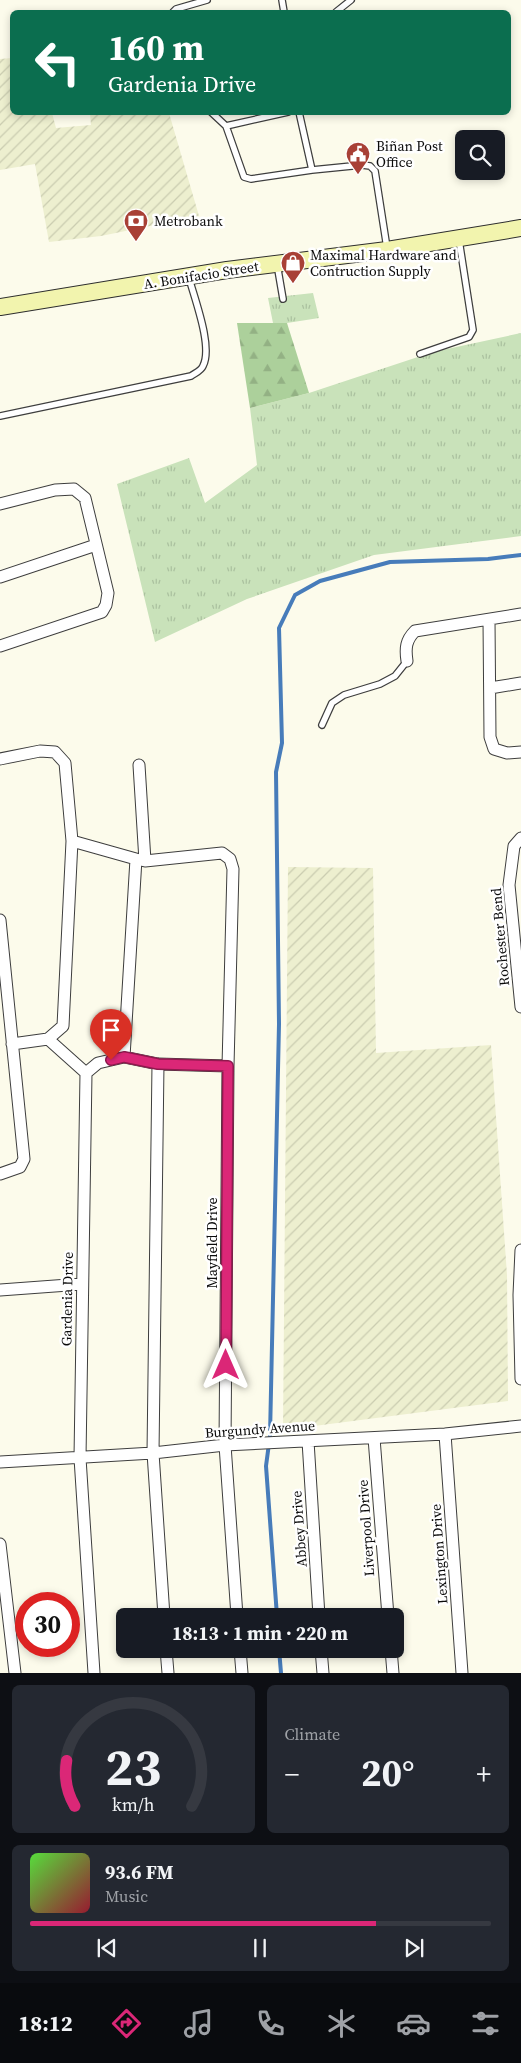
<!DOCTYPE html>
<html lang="en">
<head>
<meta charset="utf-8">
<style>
	:root { --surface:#171b24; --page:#242831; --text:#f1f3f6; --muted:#9ea1a6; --line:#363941; --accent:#db2777 }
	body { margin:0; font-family:"Source Serif 4",serif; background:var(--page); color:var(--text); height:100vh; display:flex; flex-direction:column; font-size:19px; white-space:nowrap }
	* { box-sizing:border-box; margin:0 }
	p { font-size:16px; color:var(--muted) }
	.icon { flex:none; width:28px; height:28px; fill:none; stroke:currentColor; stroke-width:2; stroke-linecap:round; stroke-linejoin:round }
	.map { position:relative; height:1673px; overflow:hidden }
	.sheet { display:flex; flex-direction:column; gap:12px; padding:12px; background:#0d0f14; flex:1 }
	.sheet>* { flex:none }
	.hud { position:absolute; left:10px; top:10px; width:501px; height:105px; border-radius:8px; box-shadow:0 2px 8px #0003; background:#0b6e4f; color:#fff; overflow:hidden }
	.buttons { position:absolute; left:455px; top:130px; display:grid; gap:10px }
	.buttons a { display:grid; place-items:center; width:50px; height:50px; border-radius:8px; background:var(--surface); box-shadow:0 2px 8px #0003; font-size:25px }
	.speed { position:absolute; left:15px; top:1592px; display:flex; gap:10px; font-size:25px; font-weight:700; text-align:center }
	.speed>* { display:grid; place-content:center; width:65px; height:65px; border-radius:50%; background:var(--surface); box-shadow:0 2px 8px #0003; line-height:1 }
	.speed .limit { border:8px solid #d22; background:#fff; color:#111 }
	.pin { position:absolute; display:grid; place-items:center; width:42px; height:42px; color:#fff; margin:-51px -21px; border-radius:50% 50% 50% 0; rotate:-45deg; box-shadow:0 0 5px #0007 }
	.pin .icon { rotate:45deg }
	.me { position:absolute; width:55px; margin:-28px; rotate:0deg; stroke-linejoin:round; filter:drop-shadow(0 0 4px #0008) }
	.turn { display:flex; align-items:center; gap:18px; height:105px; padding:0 15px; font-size:22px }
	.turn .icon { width:65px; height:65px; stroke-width:2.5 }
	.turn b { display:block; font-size:35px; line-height:42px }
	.big { font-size:38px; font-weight:700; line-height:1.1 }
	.sheet .card { flex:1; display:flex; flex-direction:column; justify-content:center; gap:8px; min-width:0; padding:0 18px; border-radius:8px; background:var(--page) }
	.sheet .dial { align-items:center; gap:0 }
	.dial svg { height:130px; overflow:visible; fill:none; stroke:var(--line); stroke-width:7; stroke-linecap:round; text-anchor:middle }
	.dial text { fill:var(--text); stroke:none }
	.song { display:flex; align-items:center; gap:15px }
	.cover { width:60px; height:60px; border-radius:8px; background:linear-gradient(135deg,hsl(110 70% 55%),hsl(350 70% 35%)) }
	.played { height:5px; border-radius:2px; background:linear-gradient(90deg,var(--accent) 75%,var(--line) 75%) }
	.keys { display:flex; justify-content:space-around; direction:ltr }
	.heat { display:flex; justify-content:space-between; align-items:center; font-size:28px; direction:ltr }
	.sheet .tiles { flex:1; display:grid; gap:12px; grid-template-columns:1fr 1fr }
	.card:last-child { grid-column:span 2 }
	.trip { position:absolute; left:116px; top:1608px; width:288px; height:50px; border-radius:8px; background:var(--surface); box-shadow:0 2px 8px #0003; font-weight:700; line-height:50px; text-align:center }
	.tabs { display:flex; height:80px; justify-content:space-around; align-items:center; background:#090b0e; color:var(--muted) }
	.tabs .icon { width:35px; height:35px }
	.tabs .selected { color:var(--accent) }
	.tabs b { font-size:22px; color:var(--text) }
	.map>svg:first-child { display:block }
	.farmland { fill:url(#farmland-furrows) }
	.grass { fill:url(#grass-tufts) }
	.forest { fill:url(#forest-firs) }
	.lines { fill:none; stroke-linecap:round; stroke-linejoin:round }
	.stream { stroke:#477cba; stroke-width:4 }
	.service-casing { stroke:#3e3e3e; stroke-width:8 }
	.minor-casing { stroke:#3e3e3e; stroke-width:13 }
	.secondary-casing { stroke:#2d2d2d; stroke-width:18 }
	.service { stroke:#fff; stroke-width:5.5 }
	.minor { stroke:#fff; stroke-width:11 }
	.secondary { stroke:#f2f4ae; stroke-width:16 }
	.route-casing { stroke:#8e194d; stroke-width:12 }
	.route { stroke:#db2777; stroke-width:9 }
	.labels { text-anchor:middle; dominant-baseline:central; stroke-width:5; stroke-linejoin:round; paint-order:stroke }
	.poi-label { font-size:14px; fill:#0b0b0b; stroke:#fff; text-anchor:start }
	.street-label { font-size:14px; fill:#0b0b0b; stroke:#fff }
</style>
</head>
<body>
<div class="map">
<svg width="521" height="1673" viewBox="0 0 521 1673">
	<defs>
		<pattern id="farmland-furrows" width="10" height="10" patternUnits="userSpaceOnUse" patternTransform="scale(1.25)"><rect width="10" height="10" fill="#edefcf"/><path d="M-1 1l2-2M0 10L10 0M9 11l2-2" fill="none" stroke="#caccb0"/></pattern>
		<pattern id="grass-tufts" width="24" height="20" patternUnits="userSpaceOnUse" patternTransform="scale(1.25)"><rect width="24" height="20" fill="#c9e2ba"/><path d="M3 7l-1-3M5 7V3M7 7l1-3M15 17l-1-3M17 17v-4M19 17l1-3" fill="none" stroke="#abc19f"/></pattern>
		<pattern id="forest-firs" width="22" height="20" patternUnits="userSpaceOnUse" patternTransform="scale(1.25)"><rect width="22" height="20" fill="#acd09b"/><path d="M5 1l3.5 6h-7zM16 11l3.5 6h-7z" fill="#93b184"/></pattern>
	</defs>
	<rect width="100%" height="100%" fill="#fcfbeb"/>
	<!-- farmland -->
	<path class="farmland" d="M12,58V112L52,113L56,128L91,125L90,113H169L199,216L101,236L49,242L35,164L0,170V59Z
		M288,867L373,868L376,1053L491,1045L507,1275L508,1401L283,1430Z"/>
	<!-- grass -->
	<path class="grass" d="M313,293L319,318L287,323H273L268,298Z
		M521,333V536L374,555L247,599L155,642L117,484L189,458L205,503L257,465L250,408L309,393L433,352Z"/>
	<!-- forest -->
	<path class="forest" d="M237,323H287L309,393L250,408Z"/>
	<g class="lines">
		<!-- stream -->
		<path class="stream" d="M277,1616L266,1466L270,1436L279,1024L276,772L282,743L279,628L295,595L320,581L390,562L488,559L521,555
			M279,1649L281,1673"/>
		<defs>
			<path id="service" d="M282,0L284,12
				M173,12L176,9L207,0
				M336,12L351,0
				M211,112L226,126L288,112
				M299,112L312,170L362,165L370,166L375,171L387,248
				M226,126L244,177L251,179L312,170
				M277,264L283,299
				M420,354L469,337L473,330L459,240
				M0,416L191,376C195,373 201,371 203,366C213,347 195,300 189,278
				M322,725L332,703L344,695L380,684L395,676L407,661"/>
			<path id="minor" d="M0,504L55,490L74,489L85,498L108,593L106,605L102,612L0,646
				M0,577L96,545
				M489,620L490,737L494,749L507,753L521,752
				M407,661C405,648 406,640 415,631L521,614
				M490,688L521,683
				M0,759L40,751L55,752L65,763L72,841L63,1026L48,1039L12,1044
				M139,765L145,861
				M521,838L514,846L509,885L521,1007
				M72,841L136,859
				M0,920L24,1159L20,1167L0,1174
				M48,1039L86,1073
				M124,1057L136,859L145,861L222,853L230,859L233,869L228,1066L225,1445L237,1616
				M158,1064L153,1453L164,1616
				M521,1250L519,1295L521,1379
				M0,1290L82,1284
				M445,1434L462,1673
				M374,1438L388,1616
				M308,1441L319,1616
				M0,1462L153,1453L225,1445L445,1434L521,1426
				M0,1544L15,1673
				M166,1649L168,1673
				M240,1649L242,1673
				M321,1649L323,1673
				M391,1649L393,1673
				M94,1673L80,1458L86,1073L98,1063L124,1057L158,1064L228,1066"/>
			<path id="secondary" d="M0,307L227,270L387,250L521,228"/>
		</defs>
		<!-- service casing -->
		<use href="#service" class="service-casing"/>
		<!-- minor casing -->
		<use href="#minor" class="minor-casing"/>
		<!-- secondary casing -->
		<use href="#secondary" class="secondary-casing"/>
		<!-- service -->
		<use href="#service" class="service"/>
		<!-- minor -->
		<use href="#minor" class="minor"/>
		<!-- secondary -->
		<use href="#secondary" class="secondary"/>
	</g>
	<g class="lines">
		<defs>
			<path id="route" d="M111,1060L124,1057L158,1064L228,1066L226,1365"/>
		</defs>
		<!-- route casing -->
		<use href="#route" class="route-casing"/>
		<!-- route -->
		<use href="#route" class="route"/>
	</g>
	<!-- icons -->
	<defs>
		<symbol id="civic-pin" viewBox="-11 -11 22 30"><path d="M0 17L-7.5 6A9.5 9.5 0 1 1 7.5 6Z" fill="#a84036" stroke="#fff"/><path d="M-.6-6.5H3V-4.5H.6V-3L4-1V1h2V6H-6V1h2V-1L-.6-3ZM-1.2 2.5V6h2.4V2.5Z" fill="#fff"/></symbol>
		<symbol id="bank-pin" viewBox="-11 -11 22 30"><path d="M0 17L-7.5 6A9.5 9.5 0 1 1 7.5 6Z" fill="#a84036" stroke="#fff"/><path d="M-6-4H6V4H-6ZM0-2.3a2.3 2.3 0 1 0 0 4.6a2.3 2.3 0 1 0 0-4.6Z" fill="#fff"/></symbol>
		<symbol id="shop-pin" viewBox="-11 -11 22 30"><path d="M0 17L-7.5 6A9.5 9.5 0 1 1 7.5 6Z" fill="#a84036" stroke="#fff"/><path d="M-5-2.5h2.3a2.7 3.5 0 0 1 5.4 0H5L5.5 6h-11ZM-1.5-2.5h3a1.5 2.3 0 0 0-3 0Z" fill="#fff"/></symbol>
	</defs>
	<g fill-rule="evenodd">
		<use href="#civic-pin" x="344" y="140" width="28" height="38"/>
		<use href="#bank-pin" x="122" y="207" width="28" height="38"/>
		<use href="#shop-pin" x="279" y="249" width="28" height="38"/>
	</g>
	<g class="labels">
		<!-- poi labels -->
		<g class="poi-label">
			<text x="376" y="146">Biñan Post<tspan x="376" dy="16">Office</tspan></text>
			<text x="154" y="221">Metrobank</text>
			<text x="310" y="255">Maximal Hardware and<tspan x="310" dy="16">Contruction Supply</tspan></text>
		</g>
		<!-- street labels -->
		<g class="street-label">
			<text transform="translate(201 275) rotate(-9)">A. Bonifacio Street</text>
			<text transform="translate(500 937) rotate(-95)">Rochester Bend</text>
			<text transform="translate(212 1243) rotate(-90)">Mayfield Drive</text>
			<text transform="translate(67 1299) rotate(-89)">Gardenia Drive</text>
			<text transform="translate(260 1429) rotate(-4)">Burgundy Avenue</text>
			<text transform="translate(366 1528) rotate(-94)">Liverpool Drive</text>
			<text transform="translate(299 1529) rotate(-94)">Abbey Drive</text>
			<text transform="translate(439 1554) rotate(-94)">Lexington Drive</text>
		</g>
	</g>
</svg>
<div class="buttons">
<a><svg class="icon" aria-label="search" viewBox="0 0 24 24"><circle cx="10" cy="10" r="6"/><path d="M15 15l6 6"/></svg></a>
</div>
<div class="speed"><div class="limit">30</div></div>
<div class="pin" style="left:111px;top:1060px;background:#d93025"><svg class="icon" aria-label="arrive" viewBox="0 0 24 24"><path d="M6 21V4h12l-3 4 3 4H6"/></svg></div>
<svg class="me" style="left:226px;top:1365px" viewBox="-20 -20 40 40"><path d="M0-17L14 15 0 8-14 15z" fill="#db2777" stroke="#fff" stroke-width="4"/></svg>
<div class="trip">18:13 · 1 min · 220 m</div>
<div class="hud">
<div class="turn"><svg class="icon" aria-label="left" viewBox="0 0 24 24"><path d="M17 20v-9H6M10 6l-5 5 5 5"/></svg><div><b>160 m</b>Gardenia Drive</div></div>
</div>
</div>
<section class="sheet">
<div class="tiles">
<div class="card dial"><svg viewBox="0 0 100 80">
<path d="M14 69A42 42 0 1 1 86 69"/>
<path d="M14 69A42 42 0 0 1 9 41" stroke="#db2777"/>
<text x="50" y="56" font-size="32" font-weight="700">23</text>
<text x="50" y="72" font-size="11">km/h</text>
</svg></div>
<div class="card"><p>Climate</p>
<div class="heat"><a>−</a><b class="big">20°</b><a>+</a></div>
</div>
<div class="card">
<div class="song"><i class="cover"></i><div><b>93.6 FM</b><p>Music</p></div></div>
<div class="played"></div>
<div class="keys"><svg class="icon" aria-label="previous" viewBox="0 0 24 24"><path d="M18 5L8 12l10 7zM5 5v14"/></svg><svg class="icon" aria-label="pause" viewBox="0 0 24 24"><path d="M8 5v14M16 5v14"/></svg><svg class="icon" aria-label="next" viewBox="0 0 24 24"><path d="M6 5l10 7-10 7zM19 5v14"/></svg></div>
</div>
</div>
</section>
<nav class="tabs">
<b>18:12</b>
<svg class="icon selected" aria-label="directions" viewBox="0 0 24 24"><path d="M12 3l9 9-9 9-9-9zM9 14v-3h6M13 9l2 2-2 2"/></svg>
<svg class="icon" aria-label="music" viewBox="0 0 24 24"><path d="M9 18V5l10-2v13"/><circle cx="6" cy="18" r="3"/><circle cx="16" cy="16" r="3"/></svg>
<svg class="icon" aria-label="phone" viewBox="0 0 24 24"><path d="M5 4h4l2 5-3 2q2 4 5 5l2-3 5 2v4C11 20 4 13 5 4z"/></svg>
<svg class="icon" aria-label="climate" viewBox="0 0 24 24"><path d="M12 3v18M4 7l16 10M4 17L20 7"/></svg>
<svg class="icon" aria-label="car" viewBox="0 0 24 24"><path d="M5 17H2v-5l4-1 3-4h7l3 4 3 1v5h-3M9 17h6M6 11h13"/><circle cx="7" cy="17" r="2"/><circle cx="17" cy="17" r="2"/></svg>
<svg class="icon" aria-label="filters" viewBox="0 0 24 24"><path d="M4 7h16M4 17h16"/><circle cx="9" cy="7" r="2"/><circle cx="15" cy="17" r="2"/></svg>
</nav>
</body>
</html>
